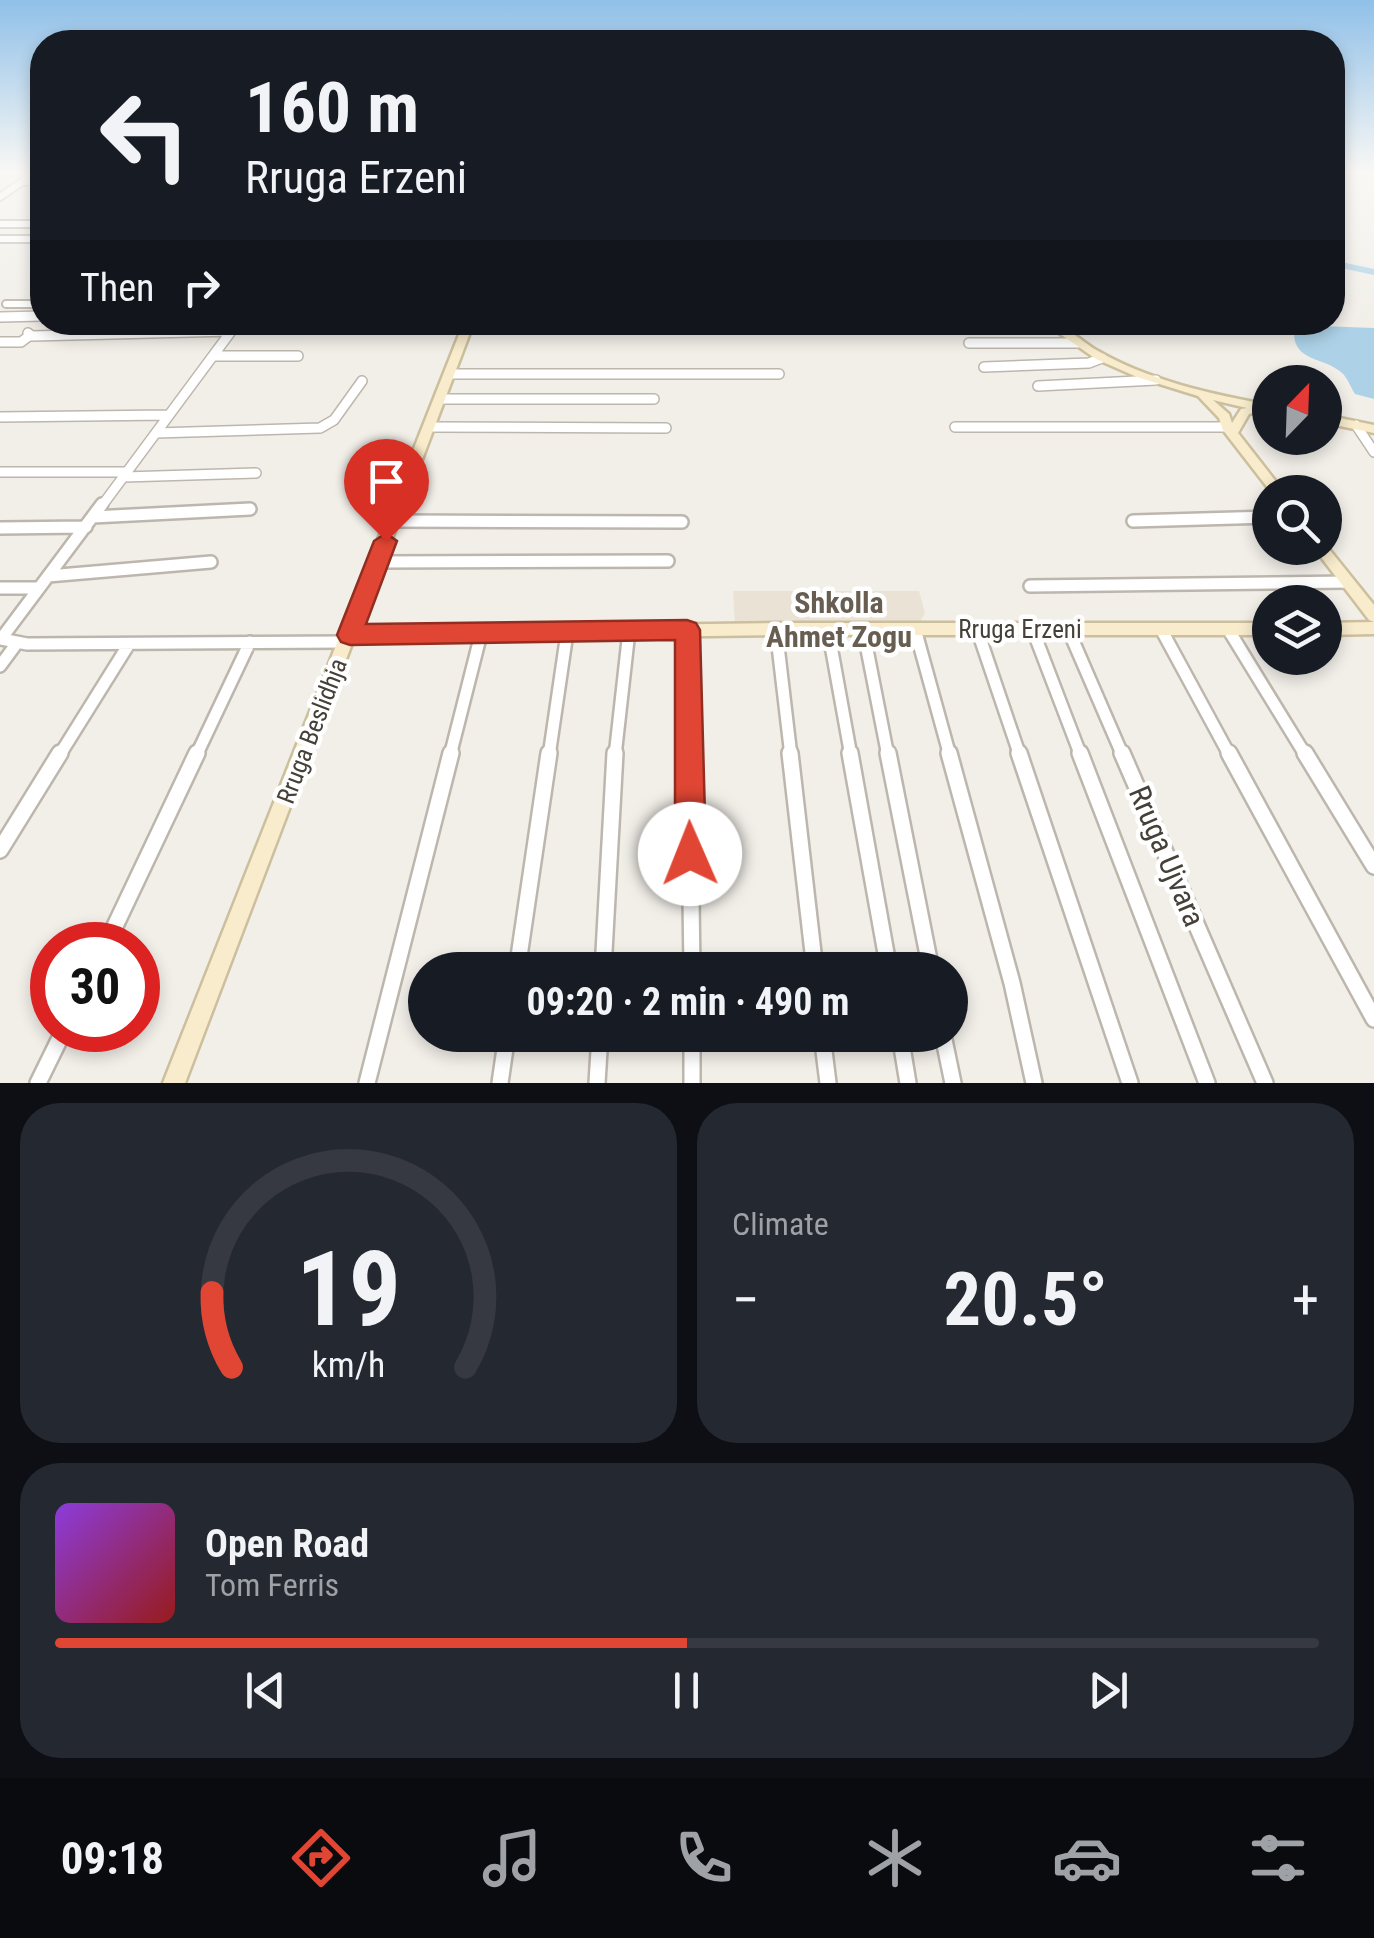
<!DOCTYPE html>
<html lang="en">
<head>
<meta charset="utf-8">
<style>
	:root { --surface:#171b24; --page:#242831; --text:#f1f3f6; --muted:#9ea1a6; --line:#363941; --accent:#e04633 }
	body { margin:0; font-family:"Roboto Condensed",sans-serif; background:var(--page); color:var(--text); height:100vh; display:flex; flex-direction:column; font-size:38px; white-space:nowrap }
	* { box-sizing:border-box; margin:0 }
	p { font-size:32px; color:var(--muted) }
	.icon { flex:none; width:55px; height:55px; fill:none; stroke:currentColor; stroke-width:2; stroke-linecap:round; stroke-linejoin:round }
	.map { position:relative; height:1083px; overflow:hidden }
	.sheet { display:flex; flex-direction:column; gap:20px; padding:20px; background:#0d0f14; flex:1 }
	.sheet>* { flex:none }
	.banner { position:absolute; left:30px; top:30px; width:1315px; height:305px; border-radius:40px; box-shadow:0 5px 15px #0003; background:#171b24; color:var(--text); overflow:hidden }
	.needle { width:65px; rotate:23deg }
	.controls { position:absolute; left:1252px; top:365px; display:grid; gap:20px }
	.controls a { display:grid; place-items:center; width:90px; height:90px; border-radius:50%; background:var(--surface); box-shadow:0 5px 15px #0003; font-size:50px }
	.speed { position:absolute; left:30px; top:922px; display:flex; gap:20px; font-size:50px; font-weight:700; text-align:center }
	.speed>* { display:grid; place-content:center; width:130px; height:130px; border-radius:50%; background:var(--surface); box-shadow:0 5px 15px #0003; line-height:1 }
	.speed .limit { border:15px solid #d22; background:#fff; color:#111 }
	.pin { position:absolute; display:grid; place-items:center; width:85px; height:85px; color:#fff; margin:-102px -42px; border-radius:50% 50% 50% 0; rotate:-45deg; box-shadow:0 0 10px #0007 }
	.pin .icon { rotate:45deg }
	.me { position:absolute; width:110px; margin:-55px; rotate:359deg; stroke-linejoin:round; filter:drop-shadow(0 0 8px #0008) }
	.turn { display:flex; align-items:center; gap:35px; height:210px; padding:0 50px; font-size:45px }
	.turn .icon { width:130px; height:130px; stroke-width:2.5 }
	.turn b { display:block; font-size:70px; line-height:85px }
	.then { display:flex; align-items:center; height:95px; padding:0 50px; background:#0003; gap:20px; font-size:38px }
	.big { font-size:75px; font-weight:700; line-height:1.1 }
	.sheet .tile { flex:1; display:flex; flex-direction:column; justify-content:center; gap:15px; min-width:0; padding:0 35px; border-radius:40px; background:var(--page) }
	.sheet .dial { align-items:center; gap:0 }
	.dial svg { height:260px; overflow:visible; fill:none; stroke:var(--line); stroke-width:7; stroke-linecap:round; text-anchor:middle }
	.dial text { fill:var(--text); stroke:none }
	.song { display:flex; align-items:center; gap:30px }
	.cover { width:120px; height:120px; border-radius:15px; background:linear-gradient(135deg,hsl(270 70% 55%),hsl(0 70% 35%)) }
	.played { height:10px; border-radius:5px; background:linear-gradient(90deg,var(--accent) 50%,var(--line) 50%) }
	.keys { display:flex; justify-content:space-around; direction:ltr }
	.heat { display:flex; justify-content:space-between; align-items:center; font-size:55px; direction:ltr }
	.sheet .tiles { flex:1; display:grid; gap:20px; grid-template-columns:1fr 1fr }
	.tile:last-child { grid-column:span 2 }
	.trip { position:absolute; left:408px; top:952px; width:560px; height:100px; border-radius:50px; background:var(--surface); box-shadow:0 5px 15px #0003; font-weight:700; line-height:100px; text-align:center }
	.dock { display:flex; height:160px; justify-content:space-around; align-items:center; background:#090b0e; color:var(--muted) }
	.dock .icon { width:70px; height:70px }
	.dock .current { color:var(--accent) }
	.dock b { font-size:45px; color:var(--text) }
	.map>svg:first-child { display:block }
	.education { fill:#eae3d5 }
	.water { fill:#add2e8 }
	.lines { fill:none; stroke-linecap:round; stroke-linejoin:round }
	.river { fill:#add2e8; fill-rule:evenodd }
	.street-far3-casing { stroke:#bdb6ad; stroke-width:10 }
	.street-far2-casing { stroke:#bdb6ad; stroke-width:12 }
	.street-far1-casing { stroke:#bdb6ad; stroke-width:16 }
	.street-casing { stroke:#bdb6ad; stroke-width:20 }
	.secondary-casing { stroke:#ccbf9e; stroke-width:5 }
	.street-far3 { stroke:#fff; stroke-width:6 }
	.street-far2 { stroke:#fff; stroke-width:9 }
	.street-far1 { stroke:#fff; stroke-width:11 }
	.street { stroke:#fff; stroke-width:15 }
	.secondary { fill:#f8eccd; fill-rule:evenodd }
	.route { fill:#e04633; stroke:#922e21; stroke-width:2.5 }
	.labels { text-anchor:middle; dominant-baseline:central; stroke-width:9; stroke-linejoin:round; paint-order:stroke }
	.street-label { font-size:25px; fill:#454038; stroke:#fff }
	.quarter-label { font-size:30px; font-weight:bold; fill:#675d51; stroke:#fff }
	.near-street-label { font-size:30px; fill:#454038; stroke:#fff }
</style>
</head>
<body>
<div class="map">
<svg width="1374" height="1083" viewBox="0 0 1374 1083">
	<rect width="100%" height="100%" fill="#f2efe9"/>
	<!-- education -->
	<path class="education" d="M733,591H919L925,613L919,624L735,625Z"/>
	<!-- water -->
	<path class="water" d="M1320,326L1374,328V399L1355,394C1351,388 1347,377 1342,373C1325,357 1294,362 1294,333Z"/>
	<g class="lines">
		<!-- river -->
		<path class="river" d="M1332,260L1374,269V275L1332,266Z"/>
		<defs>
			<path id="street-far3" d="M23,182L42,181
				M0,197L35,173
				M0,224H42
				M0,239H42
				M6,304H42
				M0,317L42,316"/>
			<path id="street-far2" d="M0,317L42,316
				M28,333L32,336L231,331
				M0,342H21L29,336
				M969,343H1078
				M213,356H298
				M984,367L1089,363L1102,358
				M450,374H779
				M1038,386L1156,380
				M440,399H654
				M0,417L169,415
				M1356,425L1374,452
				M429,427L666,428
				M955,427H1227
				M156,433L320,428L334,420L362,381
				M0,472H128
				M124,477L256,473
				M101,507L238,322"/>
			<path id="street-far1" d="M102,504L1,639L27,644L347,642
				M93,517L250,509
				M394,521L682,522
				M1133,521L1270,517
				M0,528L86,527
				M378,562L668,561
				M48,576L211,562
				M1030,586L1348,582
				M0,588H38
				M1032,628L1081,756
				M776,629L791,756
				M828,629L851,756
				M863,629L888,756
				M915,629L950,756
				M977,629L1020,756
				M1068,629L1123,756
				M1161,629L1230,756
				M1228,629L1306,756
				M687,630L689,756
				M0,666L17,643
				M59,756L129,644
				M196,756L250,642
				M450,756L481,634
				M549,756L567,633
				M615,756L629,631"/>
			<path id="street" d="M689,753L692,970
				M790,753L815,970
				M850,753L889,970
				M888,753L931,970
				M949,753L1012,983L1034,1083
				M1019,753L1130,1083
				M1080,753L1207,1083
				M1122,753L1265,1083
				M1229,753L1374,1019
				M1305,753L1374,866
				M0,850L60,753
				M106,945L197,753
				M517,970L549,753
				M603,970L615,753
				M692,1035V1083
				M822,1035L828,1083
				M900,1035L908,1083
				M943,1035L953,1083
				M38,1083L64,1030
				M367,1083L451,753
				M500,1083L507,1035
				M597,1083L600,1035"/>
			<path id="secondary" d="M464,322H474L358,629L776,623H1270V635H776L353,641L185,1083H163Z
				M1043,322C1064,322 1080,341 1098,351C1150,381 1211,394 1270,405V413L1262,411L1249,414L1238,433L1284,492H1271L1223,430L1219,418L1198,396L1137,377L1096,359ZM1213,400L1247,408L1241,409L1232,423L1229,414Z
				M1325,415L1374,425V433L1325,423Z
				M1325,544L1374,605V634L1325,635V623L1374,622L1369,620L1314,548H1325Z"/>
		</defs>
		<!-- street-far3 casing -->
		<use href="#street-far3" class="street-far3-casing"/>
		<!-- street-far2 casing -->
		<use href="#street-far2" class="street-far2-casing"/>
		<!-- street-far1 casing -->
		<use href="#street-far1" class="street-far1-casing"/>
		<!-- street casing -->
		<use href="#street" class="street-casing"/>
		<!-- secondary casing -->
		<use href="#secondary" class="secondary-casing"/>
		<!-- street-far3 -->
		<use href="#street-far3" class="street-far3"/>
		<!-- street-far2 -->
		<use href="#street-far2" class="street-far2"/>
		<!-- street-far1 -->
		<use href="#street-far1" class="street-far1"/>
		<!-- street -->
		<use href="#street" class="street"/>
		<!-- secondary -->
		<use href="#secondary" class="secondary"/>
	</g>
	<!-- sky -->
	<linearGradient id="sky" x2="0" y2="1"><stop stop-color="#90c0e8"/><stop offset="0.53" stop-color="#f9f8f5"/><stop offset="1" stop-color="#f9f8f5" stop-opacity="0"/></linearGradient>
	<rect width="1374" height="325" fill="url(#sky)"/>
	<!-- route -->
	<path class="route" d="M386,533L397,541L366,624L687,620L696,623L700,630L706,854L702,865L690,869L679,865L675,854V640L350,645L341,642L337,635L374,541Z"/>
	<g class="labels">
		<!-- street labels -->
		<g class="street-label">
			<text x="1020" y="629">Rruga Erzeni</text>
			<text transform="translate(312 731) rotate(-69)">Rruga Beslidhja</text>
		</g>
		<!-- quarter labels -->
		<g class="quarter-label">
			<text x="839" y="602">Shkolla<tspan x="839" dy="34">Ahmet Zogu</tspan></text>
		</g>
		<!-- near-street labels -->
		<g class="near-street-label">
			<text transform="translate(1167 856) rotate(67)">Rruga Ujvara</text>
		</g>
	</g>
</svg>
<div class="controls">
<a><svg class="needle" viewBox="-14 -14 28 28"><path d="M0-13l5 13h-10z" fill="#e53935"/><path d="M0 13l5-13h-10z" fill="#9ea1a6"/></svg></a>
<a><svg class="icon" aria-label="search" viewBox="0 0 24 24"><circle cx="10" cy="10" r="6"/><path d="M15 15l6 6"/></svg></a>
<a><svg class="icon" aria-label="layers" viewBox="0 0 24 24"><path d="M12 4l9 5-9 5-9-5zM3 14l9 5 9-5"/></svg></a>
</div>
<div class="speed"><div class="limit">30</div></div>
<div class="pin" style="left:386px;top:541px;background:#d93025"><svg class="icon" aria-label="arrive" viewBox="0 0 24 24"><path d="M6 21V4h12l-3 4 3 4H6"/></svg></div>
<svg class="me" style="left:690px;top:854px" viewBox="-20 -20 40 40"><circle r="19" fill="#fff"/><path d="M0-13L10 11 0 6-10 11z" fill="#e04633"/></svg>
<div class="trip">09:20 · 2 min · 490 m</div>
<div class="banner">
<div class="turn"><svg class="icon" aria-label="left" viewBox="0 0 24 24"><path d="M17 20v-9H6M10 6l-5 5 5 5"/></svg><div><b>160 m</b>Rruga Erzeni</div></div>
<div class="then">Then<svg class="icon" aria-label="right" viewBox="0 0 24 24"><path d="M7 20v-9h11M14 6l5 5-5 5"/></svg></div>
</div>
</div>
<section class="sheet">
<div class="tiles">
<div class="tile dial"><svg viewBox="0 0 100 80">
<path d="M14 69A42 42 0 1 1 86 69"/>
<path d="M14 69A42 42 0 0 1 8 46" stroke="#e04633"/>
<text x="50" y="56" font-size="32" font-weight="700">19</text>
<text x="50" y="72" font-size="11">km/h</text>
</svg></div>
<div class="tile"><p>Climate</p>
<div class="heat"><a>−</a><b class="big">20.5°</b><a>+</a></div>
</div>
<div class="tile">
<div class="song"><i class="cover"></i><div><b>Open Road</b><p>Tom Ferris</p></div></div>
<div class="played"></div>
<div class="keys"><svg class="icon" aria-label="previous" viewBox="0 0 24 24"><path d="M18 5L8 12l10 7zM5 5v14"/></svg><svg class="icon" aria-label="pause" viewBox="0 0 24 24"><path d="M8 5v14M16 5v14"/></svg><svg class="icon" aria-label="next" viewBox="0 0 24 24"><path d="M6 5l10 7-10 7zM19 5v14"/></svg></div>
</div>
</div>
</section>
<nav class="dock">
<b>09:18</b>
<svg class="icon current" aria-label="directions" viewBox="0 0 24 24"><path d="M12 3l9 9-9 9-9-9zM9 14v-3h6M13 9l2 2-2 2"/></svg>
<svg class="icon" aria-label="music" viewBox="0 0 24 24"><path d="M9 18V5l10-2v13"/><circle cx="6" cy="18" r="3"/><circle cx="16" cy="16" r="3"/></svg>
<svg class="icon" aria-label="phone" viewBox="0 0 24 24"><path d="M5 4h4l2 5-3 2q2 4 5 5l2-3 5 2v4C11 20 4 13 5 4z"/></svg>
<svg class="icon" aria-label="climate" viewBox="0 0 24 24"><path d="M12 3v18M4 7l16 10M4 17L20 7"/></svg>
<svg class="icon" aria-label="car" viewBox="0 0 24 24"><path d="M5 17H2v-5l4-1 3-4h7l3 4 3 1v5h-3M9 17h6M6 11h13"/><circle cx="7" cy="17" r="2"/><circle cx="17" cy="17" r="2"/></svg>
<svg class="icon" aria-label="filters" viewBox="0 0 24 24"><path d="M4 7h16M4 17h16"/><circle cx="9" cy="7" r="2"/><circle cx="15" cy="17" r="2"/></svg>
</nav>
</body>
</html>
